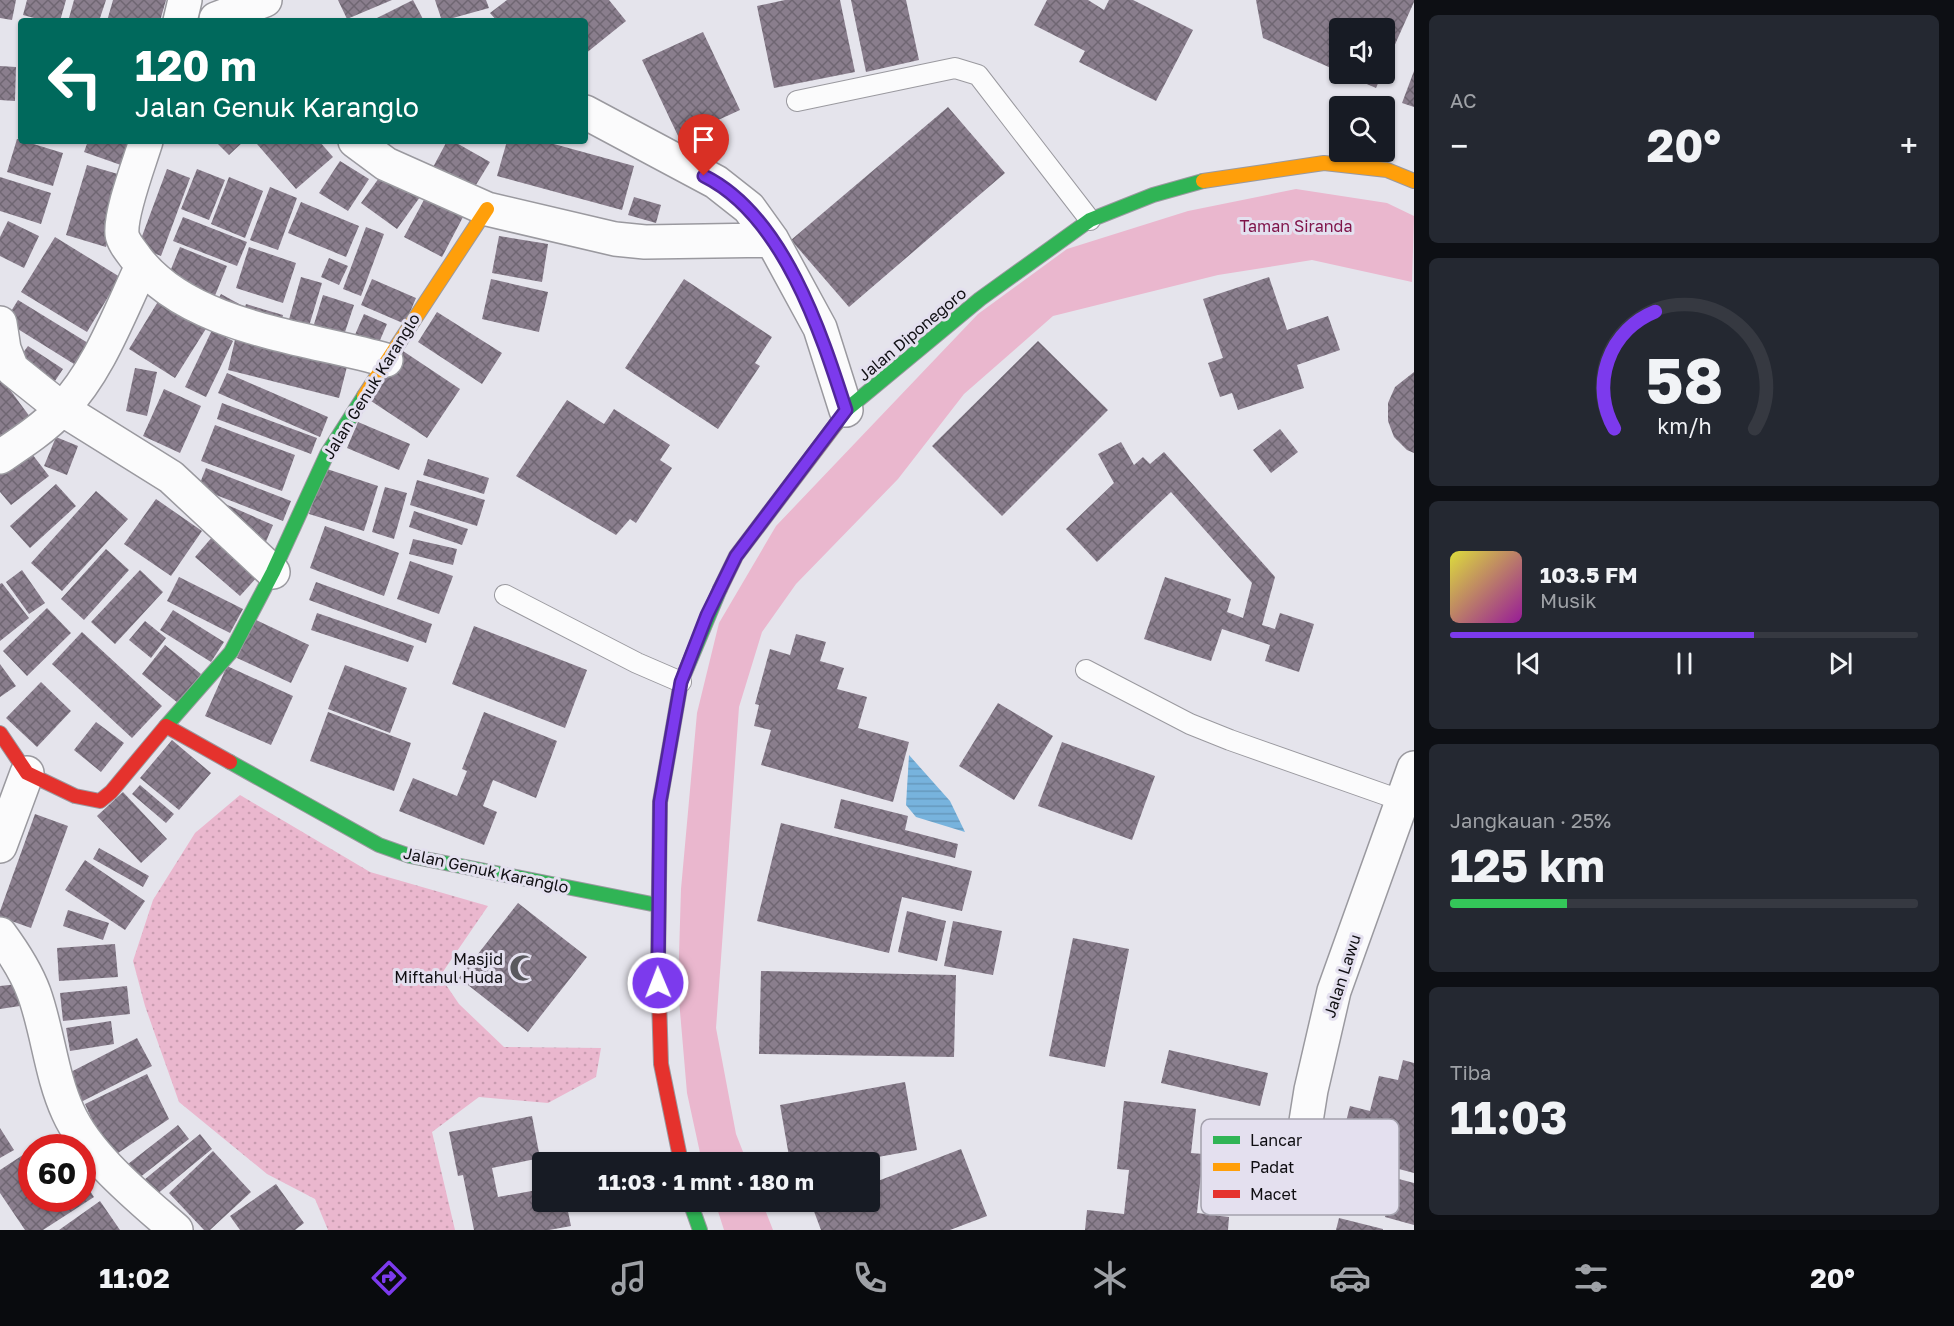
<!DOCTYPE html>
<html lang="id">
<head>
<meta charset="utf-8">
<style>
	:root { --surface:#171b24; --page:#242831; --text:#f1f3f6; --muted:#9ea1a6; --line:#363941; --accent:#7c3aed }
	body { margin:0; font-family:"Golos Text",sans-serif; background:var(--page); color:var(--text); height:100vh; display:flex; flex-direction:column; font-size:22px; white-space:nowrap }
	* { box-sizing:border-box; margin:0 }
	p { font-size:20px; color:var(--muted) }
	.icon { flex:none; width:33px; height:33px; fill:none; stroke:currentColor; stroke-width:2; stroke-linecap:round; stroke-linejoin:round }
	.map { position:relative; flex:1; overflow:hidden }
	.drawer { display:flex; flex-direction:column; gap:15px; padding:15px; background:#0d0f14; width:540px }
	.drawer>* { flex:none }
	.banner { position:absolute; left:18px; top:18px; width:570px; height:126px; border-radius:6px; box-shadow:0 2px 4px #0004; background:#00695c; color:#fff; overflow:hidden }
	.fabs { position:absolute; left:1329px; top:18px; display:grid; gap:12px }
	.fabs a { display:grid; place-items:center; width:66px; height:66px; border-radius:6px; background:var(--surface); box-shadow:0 2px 4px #0004; font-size:30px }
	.speed { position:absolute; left:18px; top:1134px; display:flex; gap:12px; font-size:30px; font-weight:700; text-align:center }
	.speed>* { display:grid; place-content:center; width:78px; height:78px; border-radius:50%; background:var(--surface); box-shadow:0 2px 4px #0004; line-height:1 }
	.speed .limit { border:9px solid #d22; background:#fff; color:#111 }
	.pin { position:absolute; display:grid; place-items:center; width:51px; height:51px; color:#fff; margin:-62px -26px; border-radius:50% 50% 50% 0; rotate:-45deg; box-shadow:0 0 6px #0007 }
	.pin .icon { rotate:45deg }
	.me { position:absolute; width:66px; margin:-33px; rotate:359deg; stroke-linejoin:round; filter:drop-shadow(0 0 4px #0008) }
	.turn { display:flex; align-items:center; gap:21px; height:126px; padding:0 18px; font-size:27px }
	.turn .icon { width:78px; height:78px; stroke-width:2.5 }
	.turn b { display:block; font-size:42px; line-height:51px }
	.big { font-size:45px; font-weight:700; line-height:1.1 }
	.drawer .tile { flex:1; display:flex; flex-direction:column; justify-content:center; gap:9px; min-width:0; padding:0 21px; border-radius:9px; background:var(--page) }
	.drawer .dial { align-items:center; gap:0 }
	.dial svg { height:156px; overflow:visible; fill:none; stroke:var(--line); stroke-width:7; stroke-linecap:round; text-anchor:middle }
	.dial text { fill:var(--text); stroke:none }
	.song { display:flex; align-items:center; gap:18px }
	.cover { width:72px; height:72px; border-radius:9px; background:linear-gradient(135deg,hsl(60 70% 55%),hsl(300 70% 35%)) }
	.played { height:6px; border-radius:3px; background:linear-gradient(90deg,var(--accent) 65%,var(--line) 65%) }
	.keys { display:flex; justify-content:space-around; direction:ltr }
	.heat { display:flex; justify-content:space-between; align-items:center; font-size:33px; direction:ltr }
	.charge { height:9px; border-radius:4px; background:linear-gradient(90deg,#34c759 25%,var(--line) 0) }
	.trip { position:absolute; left:532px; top:1152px; width:348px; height:60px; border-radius:6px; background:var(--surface); box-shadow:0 2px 4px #0004; font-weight:700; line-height:60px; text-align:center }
	.tabs { display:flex; height:96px; justify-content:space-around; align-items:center; background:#090b0e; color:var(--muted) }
	.tabs .icon { width:42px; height:42px }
	.tabs .on { color:var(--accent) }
	.tabs b { font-size:27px; color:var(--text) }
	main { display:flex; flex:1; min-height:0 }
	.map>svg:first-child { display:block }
	.grass { fill:url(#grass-dots) }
	.park { fill:#eab7ce }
	.water { fill:url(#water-rules) }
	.building { fill:url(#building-cross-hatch) }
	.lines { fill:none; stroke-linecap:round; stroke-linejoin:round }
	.lane-casing { stroke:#9a999f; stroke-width:22 }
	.street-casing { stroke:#9a999f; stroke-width:36 }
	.fast-casing { stroke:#9a999f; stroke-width:16 }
	.slow-casing { stroke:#9a999f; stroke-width:16 }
	.jam-casing { stroke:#9a999f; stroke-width:16 }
	.lane { stroke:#fbfbfc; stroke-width:20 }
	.street { stroke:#fbfbfc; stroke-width:33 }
	.fast { stroke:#30b455; stroke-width:14 }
	.slow { stroke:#ff9f0a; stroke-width:14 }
	.jam { stroke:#e5322d; stroke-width:14 }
	.route-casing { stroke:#51269a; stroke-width:15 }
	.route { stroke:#7c3aed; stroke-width:10 }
	.labels { text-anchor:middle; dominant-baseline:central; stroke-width:6; stroke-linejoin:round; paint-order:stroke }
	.park-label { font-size:16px; fill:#7f1349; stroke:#e4e0ef }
	.street-label { font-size:16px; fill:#0f0e12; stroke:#e4e0ef }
	.poi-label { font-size:16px; fill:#0f0e12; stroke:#e4e0ef; text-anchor:end }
	.key { fill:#e4e0ef; stroke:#a4a1ad; stroke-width:1.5 }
	.key-label { font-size:16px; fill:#0f0e12 }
</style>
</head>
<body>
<main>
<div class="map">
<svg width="1414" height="1230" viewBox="0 0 1414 1230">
	<defs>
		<pattern id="grass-dots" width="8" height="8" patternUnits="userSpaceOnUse" patternTransform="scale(1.5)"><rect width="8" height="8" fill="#eab7ce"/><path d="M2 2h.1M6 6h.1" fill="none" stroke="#c89cb0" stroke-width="1.8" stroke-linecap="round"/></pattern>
		<pattern id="water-rules" width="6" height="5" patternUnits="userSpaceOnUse" patternTransform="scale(1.5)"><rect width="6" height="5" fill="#77b3dd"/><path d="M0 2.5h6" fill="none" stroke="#6699bd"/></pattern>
		<pattern id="building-cross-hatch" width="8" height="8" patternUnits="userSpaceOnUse" patternTransform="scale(1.5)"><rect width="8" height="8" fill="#8a7e8d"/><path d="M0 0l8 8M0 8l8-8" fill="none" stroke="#6f6672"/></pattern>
	</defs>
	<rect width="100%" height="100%" fill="#e5e4ec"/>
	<!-- grass -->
	<path class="grass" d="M240,795L370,872L488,906L440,976L459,1004L504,1047L601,1048L596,1077L548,1103L479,1097L432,1132L455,1230H328L315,1199L267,1174L179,1102L145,1006L133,961L153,900L195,833Z"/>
	<!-- park -->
	<path class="park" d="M1296,189L1387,203L1414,216L1412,282L1312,260L1218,275L1053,316L964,394L898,479L796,584L762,632L739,707L716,1028L736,1134L747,1162H702L687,1093L678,988L681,889L697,713L719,623L776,526L978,314L1067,249L1188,211Z
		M715,1202H762L773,1230H724Z"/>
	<!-- water -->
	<path class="water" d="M909,755L950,801L965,832L916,817L906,805Z"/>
	<!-- building -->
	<path class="building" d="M0,0H16L12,20L0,18Z
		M27,0H66L60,21H45L23,15Z
		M74,0H106L99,21L69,18Z
		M113,0H166L160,21H107Z
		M338,0H392L347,19Z
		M413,0L424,21H371Z
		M435,0H486L489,8L442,21Z
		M507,0H609L626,21L585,54V21H497L490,13Z
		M785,0H840L855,72L774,88L757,6Z
		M851,0H906L919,60L866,72Z
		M1047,0H1088L1104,10L1109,0H1133L1193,30L1156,101L1079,62L1085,51L1034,25Z
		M1256,0H1414V2L1384,69V28H1340V72L1263,38Z
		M703,32L740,110L679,138L642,60Z
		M0,66L16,67L15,101L0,100Z
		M1414,71V107L1402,103Z
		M1344,74H1382L1376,88Z
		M948,107L1005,173L849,307L791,240Z
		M17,139L63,153L53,186L7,172Z
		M88,141H145L135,170L84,152Z
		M215,141H244L229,155Z
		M261,141H319L333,157L296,189L257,144Z
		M447,141H453L490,162L471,193L431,171Z
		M507,141H543L634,166L622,210L497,176Z
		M340,161L369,179L348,211L319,193Z
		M87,165L128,177L106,247L66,235Z
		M167,169L190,178L161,256L138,247Z
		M197,169L225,180L209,220L181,209Z
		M384,171L420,197L397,229L361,203Z
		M0,177L51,193L41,224L0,211Z
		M229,177L263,191L245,238L211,224Z
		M270,187L297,198L278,250L250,240Z
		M634,197L661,205L656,223L628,215Z
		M425,198L463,217L442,257L404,237Z
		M301,202L359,226L346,257L288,233Z
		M183,217L247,242L237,266L173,241Z
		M8,221L39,236L24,268L0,256V237Z
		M366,227L384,234L361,296L343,289Z
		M499,236L548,244L542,282L492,273Z
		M55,237L120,277L87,332L21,292Z
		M180,247L227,266L212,303L165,284Z
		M249,247L296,263L283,303L236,288Z
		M329,258L348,266L339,285L321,277Z
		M301,277L322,283L306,336L286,330Z
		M1269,277L1287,330L1328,316L1340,350L1297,365L1304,388L1238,410L1232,393L1220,397L1208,363L1223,358L1203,299Z
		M372,279L416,298L405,324L361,305Z
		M491,279L548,292L539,332L482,319Z
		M684,279L772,337L755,363L760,366L718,429L625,368Z
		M221,294L241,305L232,320L213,309Z
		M162,295L209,324L175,378L129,349Z
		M323,295L354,305L341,344L311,334Z
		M18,300L88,343L74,364L5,321Z
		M246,304L283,315L279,330L241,320Z
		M437,312L502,353L482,384L418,342Z
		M364,314L387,324L374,354L351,344Z
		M238,327L350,355L339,398L228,370Z
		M212,330L233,341L206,397L185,387Z
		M1038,341L1108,410L1002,516L932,446Z
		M28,346L63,369L49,390L14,365Z
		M400,349L460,389L427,438L368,399Z
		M135,368L157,372L147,416L126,411Z
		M1414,372V453L1407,450L1394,437L1388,421V403L1395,387Z
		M227,373L328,417L320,437L218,393Z
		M2,379L33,421L0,445V380Z
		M164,389L201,406L180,453L143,436Z
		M567,400L604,424L614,409L670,445L660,460L672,468L636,523L630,519L616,535L516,476Z
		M222,403L317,438L311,454L217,419Z
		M358,422L410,444L399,470L347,448Z
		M215,425L295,455L282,491L201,461Z
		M1280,429L1298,452L1271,473L1253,450Z
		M56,437L78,446L67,475L44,466Z
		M1121,442L1134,465L1143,457L1150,464L1164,452L1275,577L1262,625L1275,629L1280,613L1314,624L1299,672L1265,661L1270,645L1222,629L1211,661L1144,639L1165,577L1231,599L1227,612L1243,618L1252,583L1171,492L1097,562L1066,529L1114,483L1098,454Z
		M29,450L49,476L11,505L0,492V473Z
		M428,459L489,478L484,494L423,475Z
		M206,468L291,501L283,521L198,488Z
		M324,468L378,486L364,531L309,514Z
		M417,480L485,500L477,526L410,505Z
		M56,484L76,506L30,548L10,526Z
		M385,487L407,493L394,539L372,532Z
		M96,491L128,519L62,591L31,563Z
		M156,499L202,531L171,576L124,544Z
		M216,500L273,525L265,544Z
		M414,511L468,529L462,545L409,527Z
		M325,526L399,553L384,596L310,568Z
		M213,536L259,575L240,596L195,557Z
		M413,539L457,549L453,565L409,554Z
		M106,549L129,570L84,620L61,599Z
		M410,561L453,576L439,614L397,599Z
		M22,570L45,603L29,614L6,582Z
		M140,570L163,592L115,644L91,622Z
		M179,577L243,609L230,633L167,601Z
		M316,582L432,624L426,643L309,600Z
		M2,583L29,618L0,641V584Z
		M47,608L71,633L27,676L3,651Z
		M173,610L224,642L211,662L160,630Z
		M317,613L414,646L408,662L311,630Z
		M254,619L309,645L291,683L237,658Z
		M145,621L166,638L151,658L129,640Z
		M474,626L587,670L565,728L452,684Z
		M82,632L162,706L132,738L52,664Z
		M796,634L826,642L820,661L844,668L837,689L867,697L858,728L909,742L893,802L761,765L771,730L754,726L759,705L755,704L770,649L790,655Z
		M165,645L201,674L178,703L142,674Z
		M0,664L16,686L0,697Z
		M345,665L407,688L390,733L328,709Z
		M227,666L293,696L271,745L205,716Z
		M41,682L71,711L37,747L6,718Z
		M998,703L1053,736L1014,800L959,766Z
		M328,712L411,743L394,791L310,761Z
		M484,712L557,741L536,798L493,780L483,806L497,812L484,845L399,811L413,778L457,796L467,771L462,769Z
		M96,722L124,743L101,772L74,750Z
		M172,740L211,773L179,810L140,778Z
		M1062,742L1155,776L1132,840L1038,806Z
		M140,785L174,814L166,823L132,794Z
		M123,792L167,839L141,863L97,816Z
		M841,799L908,816L905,830L958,844L955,858L834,828Z
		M35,814L68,826L31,928L0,917V911Z
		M781,823L972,871L962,911L902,897L889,953L757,921Z
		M99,848L149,876L143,887L93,859Z
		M85,860L145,901L125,930L65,890Z
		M518,903L587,957L528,1032L459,978Z
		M68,910L109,923L103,940L63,926Z
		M907,911L946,921L937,961L898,952Z
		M953,921L1002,931L993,975L944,966Z
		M1073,938L1129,949L1105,1067L1049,1056Z
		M115,944L118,977L59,981L57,948Z
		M761,971L956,975L954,1057L759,1054Z
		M18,984L20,1006L0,1009V986Z
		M127,986L130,1014L63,1021L60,993Z
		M111,1021L114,1044L70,1051L66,1028Z
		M137,1038L152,1066L77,1104L63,1076Z
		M1169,1050L1268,1073L1260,1106L1161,1083Z
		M1403,1060L1414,1063V1173L1338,1153L1350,1106L1370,1111L1379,1076L1398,1080Z
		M147,1074L169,1119L109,1159L85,1104Z
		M905,1082L917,1150L850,1162H790L780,1105Z
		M1124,1101L1196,1109L1191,1153L1203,1154L1197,1213L1229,1217L1228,1230H1085L1087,1210L1124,1214L1129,1170L1117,1169Z
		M532,1116L540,1158L492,1168L498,1197L543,1189V1202H566L571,1226L549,1230H474L463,1175L458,1176L449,1132Z
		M178,1125L189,1139L139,1178L128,1164Z
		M0,1128L14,1150L0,1158Z
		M200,1134L212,1149L156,1195L144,1180Z
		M53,1135L61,1148H34Z
		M32,1149V1198H82V1179L94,1197L43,1230H25L0,1193V1170Z
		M961,1149L987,1216L950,1230H821L812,1206L824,1202H870V1184Z
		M213,1151L251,1192L210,1230H204L169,1193Z
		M1395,1178L1414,1183V1225L1385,1217Z
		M276,1184L304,1223L295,1230H240L230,1216Z
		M100,1201L120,1230H59Z
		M1339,1218L1383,1229V1230H1336Z"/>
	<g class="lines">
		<defs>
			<path id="lane" d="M797,101L955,68L978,75L1090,220
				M505,595L637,663L681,682
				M1086,670L1190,724L1230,740L1403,801"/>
			<path id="street" d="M216,19L265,0
				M180,21L185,0
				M585,112L716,182L749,208L772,240L820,328L846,410
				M146,141C139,164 120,213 122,234C123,242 131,251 136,258C188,328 306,337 386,360
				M355,141L386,164L487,209L615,239L645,242L772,240
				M0,323L4,349L12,369L62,409L171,477L273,572
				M0,457C21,443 44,428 62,409C99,370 119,314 142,266
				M0,846L27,773
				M0,934C14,953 26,971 34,993C48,1032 51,1075 68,1112C88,1157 140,1198 176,1230
				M1295,1190L1311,1090L1334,991L1414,768"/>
			<path id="fast" d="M836,424L846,410L980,299L1090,220L1153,195L1203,181
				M166,726L231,652L273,572L327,454L364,396
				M230,762L379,845L410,856L657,905
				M658,966L660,802L681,682L720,589
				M690,1202L700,1230"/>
			<path id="slow" d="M1203,181L1324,163L1387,170L1414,181
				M364,396L487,209
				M720,589L736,556L836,424"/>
			<path id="jam" d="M0,733L27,773L75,796L100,801L111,792L166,726L230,762
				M658,966L661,1064L681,1162"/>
		</defs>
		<!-- lane casing -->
		<use href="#lane" class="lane-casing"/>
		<!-- street casing -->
		<use href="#street" class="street-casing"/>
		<!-- fast casing -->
		<use href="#fast" class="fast-casing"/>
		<!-- slow casing -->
		<use href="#slow" class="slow-casing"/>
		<!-- jam casing -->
		<use href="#jam" class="jam-casing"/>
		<!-- lane -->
		<use href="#lane" class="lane"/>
		<!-- street -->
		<use href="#street" class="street"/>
		<!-- fast -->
		<use href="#fast" class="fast"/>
		<!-- slow -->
		<use href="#slow" class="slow"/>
		<!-- jam -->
		<use href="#jam" class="jam"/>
	</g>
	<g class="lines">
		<defs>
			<path id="route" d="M658,983L660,802L681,682L707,615L736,556L846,410C821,332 783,215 704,176"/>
		</defs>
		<!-- route casing -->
		<use href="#route" class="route-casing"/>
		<!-- route -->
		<use href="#route" class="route"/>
	</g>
	<!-- icons -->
	<defs>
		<symbol id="mosque-bare" viewBox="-9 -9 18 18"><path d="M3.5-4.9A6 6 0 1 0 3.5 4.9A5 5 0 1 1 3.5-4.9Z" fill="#5a595e" stroke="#e4e0ef" stroke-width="2.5" paint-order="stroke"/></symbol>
	</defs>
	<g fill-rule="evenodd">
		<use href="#mosque-bare" x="504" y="949" width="38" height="38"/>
	</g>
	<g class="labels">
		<!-- park labels -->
		<g class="park-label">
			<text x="1296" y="226">Taman Siranda</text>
		</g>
		<!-- street labels -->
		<g class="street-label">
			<text transform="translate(912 334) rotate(-40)">Jalan Diponegoro</text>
			<text transform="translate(371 386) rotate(-58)">Jalan Genuk Karanglo</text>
			<text transform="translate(486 870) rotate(12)">Jalan Genuk Karanglo</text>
			<text transform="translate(1342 976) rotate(-72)">Jalan Lawu</text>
		</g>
		<!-- poi labels -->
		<g class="poi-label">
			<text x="503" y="959">Masjid<tspan x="503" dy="18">Miftahul Huda</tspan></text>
		</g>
	</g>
	<!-- legend -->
	<rect x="1201" y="1119" width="198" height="96" rx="9" class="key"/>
	<rect x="1213" y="1136" width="27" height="8" fill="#30b455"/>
	<rect x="1213" y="1163" width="27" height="8" fill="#ff9f0a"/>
	<rect x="1213" y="1190" width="27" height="8" fill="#e5322d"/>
	<g class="key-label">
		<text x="1250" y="1146">Lancar</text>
		<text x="1250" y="1173">Padat</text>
		<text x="1250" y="1200">Macet</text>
	</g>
</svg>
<div class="fabs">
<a><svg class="icon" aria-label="sound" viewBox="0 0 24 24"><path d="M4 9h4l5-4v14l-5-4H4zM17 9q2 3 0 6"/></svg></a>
<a><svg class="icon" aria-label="search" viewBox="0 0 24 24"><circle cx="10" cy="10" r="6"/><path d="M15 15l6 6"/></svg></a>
</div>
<div class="speed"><div class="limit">60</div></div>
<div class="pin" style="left:704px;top:176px;background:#d93025"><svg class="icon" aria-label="arrive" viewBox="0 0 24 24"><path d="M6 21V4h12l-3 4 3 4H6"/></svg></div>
<svg class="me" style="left:658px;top:983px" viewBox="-20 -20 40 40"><circle r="17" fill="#7c3aed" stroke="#fff" stroke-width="3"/><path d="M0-11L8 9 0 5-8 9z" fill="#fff"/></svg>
<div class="trip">11:03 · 1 mnt · 180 m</div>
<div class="banner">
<div class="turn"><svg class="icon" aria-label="left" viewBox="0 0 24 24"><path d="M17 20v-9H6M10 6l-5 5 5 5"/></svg><div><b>120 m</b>Jalan Genuk Karanglo</div></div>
</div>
</div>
<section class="drawer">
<div class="tile"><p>AC</p>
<div class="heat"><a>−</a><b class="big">20°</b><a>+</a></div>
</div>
<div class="tile dial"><svg viewBox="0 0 100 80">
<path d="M14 69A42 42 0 1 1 86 69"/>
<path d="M14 69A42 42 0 0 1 35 9" stroke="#7c3aed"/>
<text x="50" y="56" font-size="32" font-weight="700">58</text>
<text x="50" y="72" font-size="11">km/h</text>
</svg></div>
<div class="tile">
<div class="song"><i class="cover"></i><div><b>103.5 FM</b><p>Musik</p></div></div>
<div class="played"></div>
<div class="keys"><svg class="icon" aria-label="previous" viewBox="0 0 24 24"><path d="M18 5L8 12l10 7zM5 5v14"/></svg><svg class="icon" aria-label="pause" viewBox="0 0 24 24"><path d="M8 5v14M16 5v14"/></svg><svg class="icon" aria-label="next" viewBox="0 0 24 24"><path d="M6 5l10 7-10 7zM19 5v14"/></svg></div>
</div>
<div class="tile"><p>Jangkauan · 25%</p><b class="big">125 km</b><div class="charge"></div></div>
<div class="tile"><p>Tiba</p><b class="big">11:03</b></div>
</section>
</main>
<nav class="tabs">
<b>11:02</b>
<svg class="icon on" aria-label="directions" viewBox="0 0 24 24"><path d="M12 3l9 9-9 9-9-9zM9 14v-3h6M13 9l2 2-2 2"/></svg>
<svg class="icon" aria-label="music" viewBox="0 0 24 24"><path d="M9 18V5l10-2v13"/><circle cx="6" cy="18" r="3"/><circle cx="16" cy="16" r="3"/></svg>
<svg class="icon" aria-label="phone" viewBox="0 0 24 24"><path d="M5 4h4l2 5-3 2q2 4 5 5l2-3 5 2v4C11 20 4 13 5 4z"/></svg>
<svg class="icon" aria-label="climate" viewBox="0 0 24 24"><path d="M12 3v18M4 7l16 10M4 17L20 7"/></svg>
<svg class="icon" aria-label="car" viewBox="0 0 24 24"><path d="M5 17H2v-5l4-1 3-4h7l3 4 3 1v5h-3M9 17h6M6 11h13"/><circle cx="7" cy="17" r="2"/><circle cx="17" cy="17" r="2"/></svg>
<svg class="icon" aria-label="filters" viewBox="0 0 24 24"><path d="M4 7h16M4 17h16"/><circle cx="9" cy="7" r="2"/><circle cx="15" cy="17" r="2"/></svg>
<b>20°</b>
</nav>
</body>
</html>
